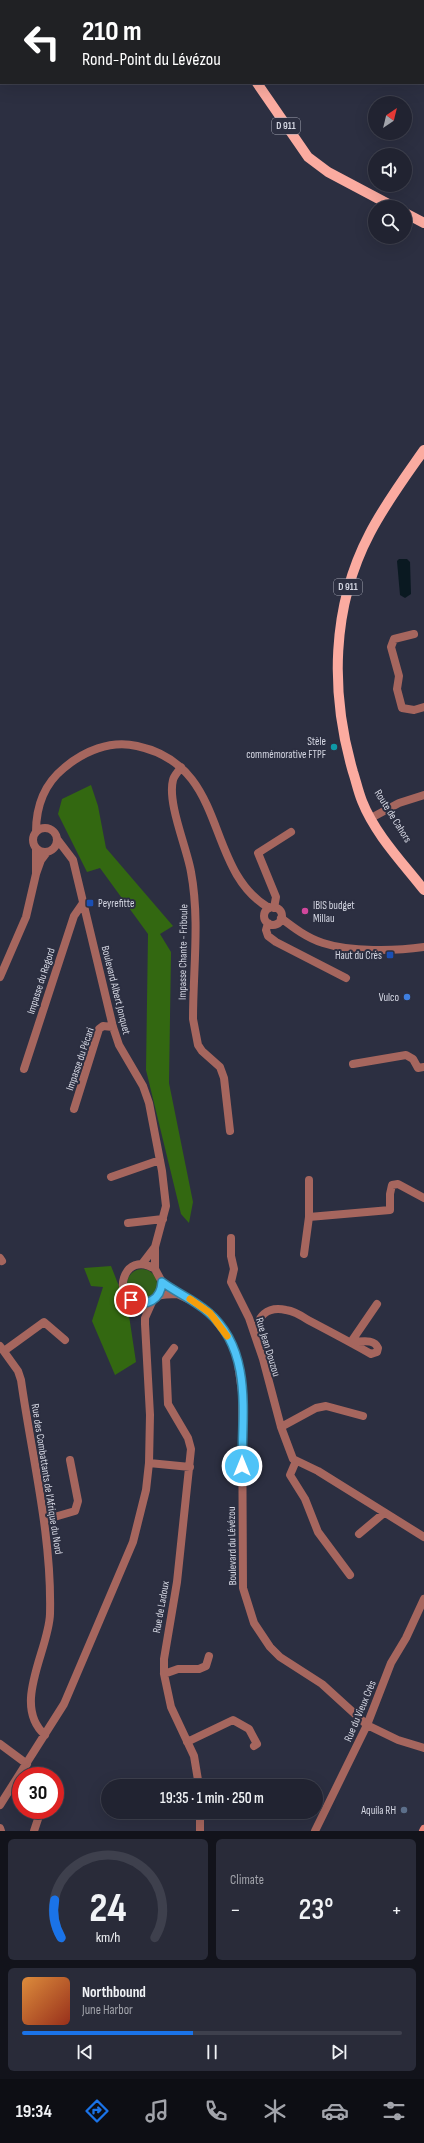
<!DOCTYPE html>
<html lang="en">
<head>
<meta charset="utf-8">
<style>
	:root { --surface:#212331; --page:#292b39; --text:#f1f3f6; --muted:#a2a4ab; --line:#3e404d; --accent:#1a73e8 }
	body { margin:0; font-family:"Sofia Sans Condensed",sans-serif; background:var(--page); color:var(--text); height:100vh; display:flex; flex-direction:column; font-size:15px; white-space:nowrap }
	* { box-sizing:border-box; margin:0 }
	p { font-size:13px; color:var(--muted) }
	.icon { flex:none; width:22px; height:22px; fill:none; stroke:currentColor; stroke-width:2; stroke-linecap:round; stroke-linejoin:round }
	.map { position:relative; height:1831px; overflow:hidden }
	.details { display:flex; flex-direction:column; gap:8px; padding:8px; background:#12131b; flex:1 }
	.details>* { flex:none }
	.banner { position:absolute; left:0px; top:0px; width:424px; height:84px; box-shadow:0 4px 16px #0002,0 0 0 1px var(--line); background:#202124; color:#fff; overflow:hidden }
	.needle { width:26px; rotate:35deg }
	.fabs { position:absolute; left:368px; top:96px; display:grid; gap:8px }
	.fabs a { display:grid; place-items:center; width:44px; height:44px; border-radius:50%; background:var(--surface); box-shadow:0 4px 16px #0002,0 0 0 1px var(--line); font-size:20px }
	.speed { position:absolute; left:12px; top:1767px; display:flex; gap:8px; font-size:20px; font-weight:700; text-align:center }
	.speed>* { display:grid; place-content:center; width:52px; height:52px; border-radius:50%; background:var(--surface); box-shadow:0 4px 16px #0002,0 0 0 1px var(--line); line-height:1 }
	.speed .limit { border:6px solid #d22; background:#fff; color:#111 }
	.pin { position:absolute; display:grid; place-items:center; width:34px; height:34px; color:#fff; margin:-17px; border:2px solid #fff; border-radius:50%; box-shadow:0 1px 4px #0007 }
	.me { position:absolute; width:44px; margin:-22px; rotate:0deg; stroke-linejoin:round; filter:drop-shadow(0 0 3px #0008) }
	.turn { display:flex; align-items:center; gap:14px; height:84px; padding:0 16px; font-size:18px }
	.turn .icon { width:52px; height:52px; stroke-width:2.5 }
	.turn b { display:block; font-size:28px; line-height:34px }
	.big { font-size:30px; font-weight:600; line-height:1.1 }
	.details .tile { flex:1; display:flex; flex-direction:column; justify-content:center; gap:6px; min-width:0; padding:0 14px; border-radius:6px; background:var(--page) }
	.details .dial { align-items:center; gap:0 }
	.dial svg { height:104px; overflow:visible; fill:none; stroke:var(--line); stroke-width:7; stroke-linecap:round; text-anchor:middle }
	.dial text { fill:var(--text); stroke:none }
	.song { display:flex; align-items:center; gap:12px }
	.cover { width:48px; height:48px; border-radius:6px; background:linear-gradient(135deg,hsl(30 70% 55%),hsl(10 70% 35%)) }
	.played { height:4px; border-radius:2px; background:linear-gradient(90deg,var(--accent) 45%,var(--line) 45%) }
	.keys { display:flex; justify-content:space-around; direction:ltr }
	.heat { display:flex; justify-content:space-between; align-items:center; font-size:22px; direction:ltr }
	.details .tiles { flex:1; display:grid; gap:8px; grid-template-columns:1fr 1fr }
	.tile:last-child { grid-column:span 2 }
	.trip { position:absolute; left:101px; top:1779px; width:222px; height:40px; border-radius:20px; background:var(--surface); box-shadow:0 4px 16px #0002,0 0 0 1px var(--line); font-weight:600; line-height:40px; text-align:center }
	.menu { display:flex; height:64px; justify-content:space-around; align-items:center; background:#0d0e14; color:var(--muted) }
	.menu .icon { width:28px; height:28px }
	.menu .selected { color:var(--accent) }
	.menu b { font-size:18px; color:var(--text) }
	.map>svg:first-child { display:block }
	.green { fill:#33601a }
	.forest { fill:#336811 }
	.water { fill:#0a1921 }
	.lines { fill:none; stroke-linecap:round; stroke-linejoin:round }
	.minor { stroke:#a6665e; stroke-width:8 }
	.secondary { stroke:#e88276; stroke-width:8 }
	.primary { stroke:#fbaba0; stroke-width:10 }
	.route-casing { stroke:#337fa1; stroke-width:10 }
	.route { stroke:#4fc3f7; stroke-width:7 }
	.slow { stroke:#f59e0b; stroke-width:7 }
	.culture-dot { fill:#0f9aa8; stroke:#2c2f41; stroke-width:1.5 }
	.transit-dot { fill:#1a4fb4; stroke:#2c2f41; stroke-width:1.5 }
	.hotel-dot { fill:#d1479c; stroke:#2c2f41; stroke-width:1.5 }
	.shop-dot { fill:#3f7fe0; stroke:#2c2f41; stroke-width:1.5 }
	.service-dot { fill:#5c6f8a; stroke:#2c2f41; stroke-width:1.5 }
	.labels { text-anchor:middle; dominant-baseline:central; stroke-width:4; stroke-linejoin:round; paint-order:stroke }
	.shield { fill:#2c2f41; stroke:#a2a5b2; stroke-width:1 }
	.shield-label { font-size:10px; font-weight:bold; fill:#d5d7e3 }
	.poi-label { font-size:11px; fill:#d5d7e3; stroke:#2c2f41; text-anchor:end }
	.street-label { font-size:11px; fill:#d5d7e3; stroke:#2c2f41 }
</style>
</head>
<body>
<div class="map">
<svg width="424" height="1831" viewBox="0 0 424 1831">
	<rect width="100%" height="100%" fill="#2c2f41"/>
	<!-- green -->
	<path class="green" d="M127 1284a15 15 0 1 1 30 0a15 15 0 1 1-30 0Z"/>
	<!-- forest -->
	<path class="forest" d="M91,785L98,806L106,848L173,926L160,934L171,952L169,1083L193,1202L189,1223L181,1214L146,1070L148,934L100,868L87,872L58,814L62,799Z
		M111,1266L128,1309L136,1362L115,1375L92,1321L103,1287L91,1286L84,1268Z"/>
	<!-- water -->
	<path class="water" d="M399,559H407L410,562L411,594L405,598L400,595L397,561Z"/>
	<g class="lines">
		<!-- minor -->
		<path class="minor" d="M414,634L394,639L391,647L399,676L397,689L402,708L414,710L424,707
			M181,767C179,771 174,775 173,780C167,803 187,848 191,872C200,920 193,970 193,1019L198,1045L202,1051L220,1067L224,1078L230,1131
			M371,818L399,803L424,795
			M33 840a12 12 0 1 1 24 0a12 12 0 1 1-24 0Z
			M36,832C36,807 43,785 64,768C84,751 110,740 137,746C230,766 203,869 269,908
			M57,839L73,860L113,1027L119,1045L143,1086L149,1103L162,1171L166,1206L155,1247V1269
			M36,848V874L41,860L47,852
			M264 916a9 9 0 1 1 18 0a9 9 0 1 1-18 0Z
			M274,908L276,897L258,853L291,832
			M281,918C294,928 307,938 323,943C350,952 396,951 424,947
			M268,923L266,930L268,936L276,942L346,978
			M0,977L26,917L36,874
			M353,1064L406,1055L413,1059L418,1068L424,1067
			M24,1069L74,916L83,903
			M74,1109L99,1029L103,1026L113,1027
			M111,1177L160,1160
			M309,1180V1217L390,1210V1194L392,1185L398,1184L424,1198
			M128,1223L163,1219
			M231,1238V1256L234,1269L231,1282L249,1318L263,1359L281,1427L293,1459L318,1471L424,1537
			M304,1254L309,1217
			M0,1258L2,1261
			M142,1264L155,1247
			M162,1282L177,1294L196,1303L210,1313L228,1336L237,1357L242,1392L243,1588L254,1623L270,1647L280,1657L322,1684L367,1725L398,1740L424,1748
			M158,1296L162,1282L155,1269C123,1248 109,1302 141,1303C149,1304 152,1299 158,1296C164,1294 171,1294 177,1294
			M258,1334C255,1316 268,1306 286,1310C294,1311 302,1316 308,1320C329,1331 350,1342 371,1354L377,1352L378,1348C374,1338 361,1342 351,1342
			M351,1342L377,1304
			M0,1346L18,1371L21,1380C32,1458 52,1535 50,1614C49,1650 11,1705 45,1735
			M174,1348L166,1359L168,1404L188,1438L191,1449L177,1582L164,1659V1674L171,1707L194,1756L199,1786
			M4,1351L44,1322L65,1340
			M281,1427L316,1408L326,1406L363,1416
			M296,1461L290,1475L305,1499L318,1532L350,1575
			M149,1463L190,1467
			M44,1520L75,1511L78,1501L70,1460
			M359,1534L384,1513
			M164,1674L178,1669H199L206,1666L209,1656
			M187,1742L233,1720L249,1729L257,1744L254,1746
			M0,1744L27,1764
			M0,1805L64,1704L133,1542L146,1490L149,1463L150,1415L145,1324V1318L153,1300
			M200,1812V1831
			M0,1828L1,1831
			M34,1831L41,1810
			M315,1831L367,1725L391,1663L406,1638L424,1599"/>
		<!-- secondary -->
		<path class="secondary" d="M423,1831L424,1829"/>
		<!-- primary -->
		<path class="primary" d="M199,0L200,1
			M257,83L308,157L328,172L394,207
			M405,213L424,223
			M424,450C405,477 385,504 370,533C331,607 330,693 353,772C356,781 358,791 362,801C375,834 402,862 424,890"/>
	</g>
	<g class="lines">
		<defs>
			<path id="route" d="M131,1300C147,1308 161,1299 162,1282C177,1293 194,1300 208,1312C253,1350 242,1414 242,1466"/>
		</defs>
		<!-- route casing -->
		<use href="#route" class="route-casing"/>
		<!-- route -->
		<use href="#route" class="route"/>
		<!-- slow -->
		<path class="slow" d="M190,1299L210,1313L227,1336"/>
	</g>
	<!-- markers -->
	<circle class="culture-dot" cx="334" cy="747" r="4"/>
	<g class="transit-dot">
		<rect x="86" y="899" width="8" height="8" rx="2"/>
		<rect x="386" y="951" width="8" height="8" rx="2"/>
	</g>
	<circle class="hotel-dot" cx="305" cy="911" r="4"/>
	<circle class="shop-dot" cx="407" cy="997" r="4"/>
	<circle class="service-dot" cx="404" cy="1810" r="4"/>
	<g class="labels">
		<!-- shield labels -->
		<g class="shield">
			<rect x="272" y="118" width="28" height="16" rx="3"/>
			<rect x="334" y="579" width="28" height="16" rx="3"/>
		</g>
		<g class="shield-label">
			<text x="286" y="126">D 911</text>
			<text x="348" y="587">D 911</text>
		</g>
		<!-- poi labels -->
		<g class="poi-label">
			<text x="326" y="741">Stèle<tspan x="326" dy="13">commémorative FTPF</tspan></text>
			<text x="98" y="903" text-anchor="start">Peyrefitte</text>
			<text x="313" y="905" text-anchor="start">IBIS budget<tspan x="313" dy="13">Millau</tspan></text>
			<text x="382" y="955">Haut du Crès</text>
			<text x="399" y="997">Vulco</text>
			<text x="396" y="1810">Aquila RH</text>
		</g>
		<!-- street labels -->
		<g class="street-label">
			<text transform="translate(393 816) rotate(58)">Route de Cahors</text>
			<text transform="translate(183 952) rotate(-89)">Impasse Chante - Friboule</text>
			<text transform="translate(41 981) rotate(-72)">Impasse du Regord</text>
			<text transform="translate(116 990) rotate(76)">Boulevard Albert Jonquet</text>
			<text transform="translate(80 1059) rotate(-71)">Impasse du Pécari</text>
			<text transform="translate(268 1347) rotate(73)">Rue Jean Douzou</text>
			<text transform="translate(47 1479) rotate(81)">Rue des Combattants de l'Afrique du Nord</text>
			<text transform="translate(232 1546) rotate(-91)">Boulevard du Lévézou</text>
			<text transform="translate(161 1607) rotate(-80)">Rue de Ladoux</text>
			<text transform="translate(360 1711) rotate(-67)">Rue du Vieux Crès</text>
		</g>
	</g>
</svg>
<div class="fabs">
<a><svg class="needle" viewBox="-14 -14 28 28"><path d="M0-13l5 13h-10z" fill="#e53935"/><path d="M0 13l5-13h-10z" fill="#a2a4ab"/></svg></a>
<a><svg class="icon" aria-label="sound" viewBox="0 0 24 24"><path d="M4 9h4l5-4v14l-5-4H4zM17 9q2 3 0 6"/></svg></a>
<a><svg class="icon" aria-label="search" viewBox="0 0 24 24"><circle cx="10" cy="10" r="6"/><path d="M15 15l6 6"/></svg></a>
</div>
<div class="speed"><div class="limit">30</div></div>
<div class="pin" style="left:131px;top:1300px;background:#d93025"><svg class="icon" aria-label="arrive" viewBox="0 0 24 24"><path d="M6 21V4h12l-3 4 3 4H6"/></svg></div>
<svg class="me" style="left:242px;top:1466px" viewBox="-20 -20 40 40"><circle r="17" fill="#4fc3f7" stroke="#fff" stroke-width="3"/><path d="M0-11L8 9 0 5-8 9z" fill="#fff"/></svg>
<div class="trip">19:35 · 1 min · 250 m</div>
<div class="banner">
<div class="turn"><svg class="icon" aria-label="left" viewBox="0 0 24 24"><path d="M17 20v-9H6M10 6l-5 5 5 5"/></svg><div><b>210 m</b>Rond-Point du Lévézou</div></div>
</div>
</div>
<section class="details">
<div class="tiles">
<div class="tile dial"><svg viewBox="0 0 100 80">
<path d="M14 69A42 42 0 1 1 86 69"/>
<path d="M14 69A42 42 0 0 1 9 40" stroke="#1a73e8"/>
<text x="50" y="56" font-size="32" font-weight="700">24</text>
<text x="50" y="72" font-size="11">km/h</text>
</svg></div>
<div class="tile"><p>Climate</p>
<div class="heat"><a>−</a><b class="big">23°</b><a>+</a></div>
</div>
<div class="tile">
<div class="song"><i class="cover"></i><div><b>Northbound</b><p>June Harbor</p></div></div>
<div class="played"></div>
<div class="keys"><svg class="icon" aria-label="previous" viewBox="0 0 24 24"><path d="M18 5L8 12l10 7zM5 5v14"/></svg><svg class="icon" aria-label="pause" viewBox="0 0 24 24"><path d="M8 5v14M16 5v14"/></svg><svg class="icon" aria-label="next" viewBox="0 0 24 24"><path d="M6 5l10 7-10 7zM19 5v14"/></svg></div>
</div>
</div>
</section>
<nav class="menu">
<b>19:34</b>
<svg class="icon selected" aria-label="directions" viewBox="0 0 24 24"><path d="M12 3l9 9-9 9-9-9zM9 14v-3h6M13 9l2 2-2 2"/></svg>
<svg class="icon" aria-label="music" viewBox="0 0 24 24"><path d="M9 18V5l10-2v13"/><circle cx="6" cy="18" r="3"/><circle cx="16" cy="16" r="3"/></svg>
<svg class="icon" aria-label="phone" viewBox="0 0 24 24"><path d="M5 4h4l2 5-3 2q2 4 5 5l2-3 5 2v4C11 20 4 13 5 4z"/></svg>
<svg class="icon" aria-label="climate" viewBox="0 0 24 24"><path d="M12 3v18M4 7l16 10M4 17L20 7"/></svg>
<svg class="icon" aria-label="car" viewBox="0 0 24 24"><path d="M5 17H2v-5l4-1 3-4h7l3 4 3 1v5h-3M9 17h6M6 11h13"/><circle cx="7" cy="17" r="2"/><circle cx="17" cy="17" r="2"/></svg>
<svg class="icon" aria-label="filters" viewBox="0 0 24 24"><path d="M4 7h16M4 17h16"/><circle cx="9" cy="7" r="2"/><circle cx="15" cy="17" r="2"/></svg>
</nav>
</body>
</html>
